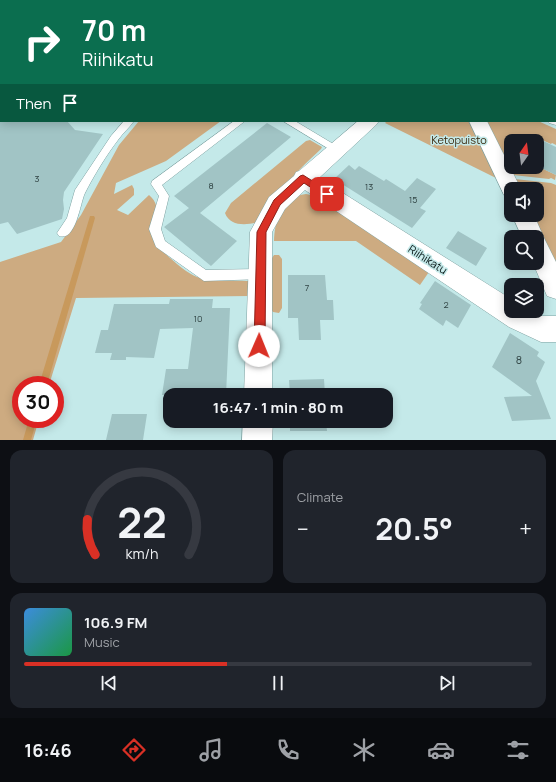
<!DOCTYPE html>
<html lang="en">
<head>
<meta charset="utf-8">
<style>
	:root { --surface:#171b24; --page:#20242c; --text:#f1f3f6; --muted:#9ea1a6; --line:#363941; --accent:#d93025 }
	body { margin:0; font-family:Manrope,sans-serif; background:var(--page); color:var(--text); height:100vh; display:flex; flex-direction:column; font-size:15px; white-space:nowrap }
	* { box-sizing:border-box; margin:0 }
	p { font-size:13px; color:var(--muted) }
	.icon { flex:none; width:22px; height:22px; fill:none; stroke:currentColor; stroke-width:2; stroke-linecap:round; stroke-linejoin:round }
	.map { position:relative; height:440px; overflow:hidden }
	.drawer { display:flex; flex-direction:column; gap:10px; padding:10px; background:#0d0f14; flex:1 }
	.drawer>* { flex:none }
	.hud { position:absolute; left:0px; top:0px; width:556px; height:122px; box-shadow:0 2px 10px #0003; background:#0b6e4f; color:#fff; overflow:hidden }
	.needle { width:26px; rotate:14deg }
	.controls { position:absolute; left:504px; top:134px; display:grid; gap:8px }
	.controls a { display:grid; place-items:center; width:40px; height:40px; border-radius:8px; background:var(--surface); box-shadow:0 2px 10px #0003; font-size:20px }
	.speed { position:absolute; left:12px; top:376px; display:flex; gap:8px; font-size:20px; font-weight:700; text-align:center }
	.speed>* { display:grid; place-content:center; width:52px; height:52px; border-radius:50%; background:var(--surface); box-shadow:0 2px 10px #0003; line-height:1 }
	.speed .limit { border:6px solid #d22; background:#fff; color:#111 }
	.pin { position:absolute; display:grid; place-items:center; width:34px; height:34px; color:#fff; margin:-17px; border-radius:8px; box-shadow:0 2px 6px #0006 }
	.me { position:absolute; width:44px; margin:-22px; rotate:1deg; stroke-linejoin:round; filter:drop-shadow(0 0 3px #0008) }
	.turn { display:flex; align-items:center; gap:14px; height:84px; padding:0 16px; font-size:18px }
	.turn .icon { width:52px; height:52px; stroke-width:2.5 }
	.turn b { display:block; font-size:28px; line-height:34px }
	.then { display:flex; align-items:center; height:38px; padding:0 16px; background:#0003; gap:8px; font-size:15px }
	.big { font-size:30px; font-weight:700; line-height:1.1 }
	.drawer .widget { flex:1; display:flex; flex-direction:column; justify-content:center; gap:6px; min-width:0; padding:0 14px; border-radius:12px; background:var(--page) }
	.drawer .dial { align-items:center; gap:0 }
	.dial svg { height:104px; overflow:visible; fill:none; stroke:var(--line); stroke-width:7; stroke-linecap:round; text-anchor:middle }
	.dial text { fill:var(--text); stroke:none }
	.song { display:flex; align-items:center; gap:12px }
	.cover { width:48px; height:48px; border-radius:6px; background:linear-gradient(135deg,hsl(210 70% 55%),hsl(140 70% 35%)) }
	.played { height:4px; border-radius:2px; background:linear-gradient(90deg,var(--accent) 40%,var(--line) 40%) }
	.keys { display:flex; justify-content:space-around; direction:ltr }
	.heat { display:flex; justify-content:space-between; align-items:center; font-size:22px; direction:ltr }
	.drawer .tiles { flex:1; display:grid; gap:10px; grid-template-columns:1fr 1fr }
	.widget:last-child { grid-column:span 2 }
	.trip { position:absolute; left:163px; top:388px; width:230px; height:40px; border-radius:12px; background:var(--surface); box-shadow:0 2px 10px #0003; font-weight:700; line-height:40px; text-align:center }
	.menu { display:flex; height:64px; justify-content:space-around; align-items:center; background:#090b0e; color:var(--muted) }
	.menu .icon { width:28px; height:28px }
	.menu .on { color:var(--accent) }
	.menu b { font-size:18px; color:var(--text) }
	.map>svg:first-child { display:block }
	.green { fill:#cdab81 }
	.lines { fill:none; stroke-linecap:round; stroke-linejoin:round }
	.stream { fill:#c8995c; fill-rule:evenodd }
	.building { fill:#a1c4c5 }
	.service-casing { stroke:#7fa2a2; stroke-width:1 }
	.minor-casing { stroke:#7fa2a2; stroke-width:1 }
	.service { fill:#fff; fill-rule:evenodd }
	.minor { fill:#fff; fill-rule:evenodd }
	.route { fill:#d93025; stroke:#8d1f18 }
	.labels { text-anchor:middle; dominant-baseline:central; stroke-width:3; stroke-linejoin:round; paint-order:stroke }
	.number-label { font-size:9px; fill:#304343 }
	.park-label { font-size:11px; fill:#3a270b; stroke:#c4e9e9 }
	.street-label { font-size:11px; fill:#0a1818; stroke:#c4e9e9 }
	.near-number-label { font-size:11px; fill:#304343 }
</style>
</head>
<body>
<div class="map">
<svg width="556" height="440" viewBox="0 0 556 440">
	<rect width="100%" height="100%" fill="#c4e9e9"/>
	<!-- green -->
	<path class="green" d="M139,121H221L166,161L116,183L114,194L132,185L134,189V195L117,210L128,215L149,195C163,206 157,230 157,246C168,256 184,272 197,277C213,282 232,280 248,281L250,286V296L76,298L49,385H21V419H39L33,440H0V262L61,242L81,215L119,145Z
		M387,121H470L498,179L385,123Z
		M486,121H538L556,129V145L552,143L551,144L529,134L524,141H511V167H537V166L556,175L555,180L551,178L549,179L513,175Z
		M310,140L322,147L321,149C295,173 277,192 259,222C247,225 230,227 225,213L231,203L306,141Z
		M515,179L551,183L556,185V268L531,215H537V189H519Z
		M306,194L320,197L431,269L420,285L356,241H274C275,219 281,197 306,194Z
		M274,255H279L282,259V308L279,313L273,312L270,308L272,258Z"/>
	<g class="lines">
		<!-- stream -->
		<path class="stream" d="M90,216H94L95,218L47,385H39Z
			M29,419H37L31,440H23Z"/>
	</g>
	<!-- building -->
	<path class="building" d="M0,121H67L75,130L103,134L64,192L63,200L64,209L62,219L17,234L8,222L0,224Z
		M267,123L291,137L200,213L237,241L211,266L164,227L189,208L174,196Z
		M537,138L556,147V175L537,166Z
		M349,165L355,170L359,166L384,181L386,179L405,191L417,178L436,189L420,208L426,211L412,228L334,179Z
		M458,231L487,248L476,266L446,248Z
		M288,275H325L327,300H333L334,320H320L321,340H299L298,318H288Z
		M435,281L471,305L458,328L446,320L443,326L419,309L422,304L420,303Z
		M170,299H213L212,308H230L226,395H162L166,369H188L193,328L160,329L154,358L126,357V360H110L112,353H95L101,330H108L114,304H169Z
		M510,333L539,352L537,356L545,362L536,381L551,419L512,421L504,397L532,396L492,367Z
		M324,379L325,395H290L289,380Z
		M112,414H147L143,440H106Z
		M290,421H326L327,431H290Z"/>
	<g class="lines">
		<defs>
			<path id="service" d="M124,121H134C129,128 123,133 118,140C107,154 93,177 85,193C80,203 76,242 59,236L57,233L67,218L75,190L111,136Z
				M234,121H245L162,185L169,196L161,229L165,241L206,270L261,269L265,270L267,274L265,278L261,279L204,281L156,247L149,229L159,196L151,184L152,181Z
				M283,121H295L340,148L342,150L340,152H334Z"/>
			<path id="minor" d="M416,0H430V1H416Z
				M521,0H537L538,1H522Z
				M555,5H556V13H555Z
				M555,113H556V125L549,123L547,121H555Z
				M358,121H379L376,125L319,178L511,299V311H531L542,316H556V342H541L509,327L305,190L285,209L272,232V395H244L250,232L269,197L294,176L296,172L299,171Z
				M469,121H487L521,189H511V197L504,195Z
				M512,215H534L544,238L556,262V299L547,296L533,263H537V237H522Z
				M243,421H273L272,440H242Z"/>
		</defs>
		<!-- service casing -->
		<use href="#service" class="service-casing"/>
		<!-- minor casing -->
		<use href="#minor" class="minor-casing"/>
		<!-- service -->
		<use href="#service" class="service"/>
		<!-- minor -->
		<use href="#minor" class="minor"/>
	</g>
	<!-- route -->
	<path class="route" d="M303,175L330,192L332,194L330,196H324L304,183L280,205L266,232L265,346L263,350L259,351L255,350L254,346L257,232L274,200L300,176Z"/>
	<g class="labels">
		<!-- number labels -->
		<g class="number-label">
			<text x="37" y="178">3</text>
			<text x="211" y="185">8</text>
			<text x="369" y="186">13</text>
			<text x="413" y="199">15</text>
			<text x="307" y="287">7</text>
			<text x="446" y="304">2</text>
			<text x="198" y="318">10</text>
		</g>
		<!-- park labels -->
		<g class="park-label">
			<text x="459" y="139">Ketopuisto</text>
		</g>
		<!-- street labels -->
		<g class="street-label">
			<text transform="translate(428 259) rotate(33)">Riihikatu</text>
		</g>
		<!-- near-number labels -->
		<g class="near-number-label">
			<text x="519" y="359">8</text>
		</g>
	</g>
</svg>
<div class="controls">
<a><svg class="needle" viewBox="-14 -14 28 28"><path d="M0-13l5 13h-10z" fill="#e53935"/><path d="M0 13l5-13h-10z" fill="#9ea1a6"/></svg></a>
<a><svg class="icon" aria-label="sound" viewBox="0 0 24 24"><path d="M4 9h4l5-4v14l-5-4H4zM17 9q2 3 0 6"/></svg></a>
<a><svg class="icon" aria-label="search" viewBox="0 0 24 24"><circle cx="10" cy="10" r="6"/><path d="M15 15l6 6"/></svg></a>
<a><svg class="icon" aria-label="layers" viewBox="0 0 24 24"><path d="M12 4l9 5-9 5-9-5zM3 14l9 5 9-5"/></svg></a>
</div>
<div class="speed"><div class="limit">30</div></div>
<div class="pin" style="left:327px;top:194px;background:#d93025"><svg class="icon" aria-label="arrive" viewBox="0 0 24 24"><path d="M6 21V4h12l-3 4 3 4H6"/></svg></div>
<svg class="me" style="left:259px;top:346px" viewBox="-20 -20 40 40"><circle r="19" fill="#fff"/><path d="M0-13L10 11 0 6-10 11z" fill="#d93025"/></svg>
<div class="trip">16:47 · 1 min · 80 m</div>
<div class="hud">
<div class="turn"><svg class="icon" aria-label="right" viewBox="0 0 24 24"><path d="M7 20v-9h11M14 6l5 5-5 5"/></svg><div><b>70 m</b>Riihikatu</div></div>
<div class="then">Then<svg class="icon" aria-label="arrive" viewBox="0 0 24 24"><path d="M6 21V4h12l-3 4 3 4H6"/></svg></div>
</div>
</div>
<section class="drawer">
<div class="tiles">
<div class="widget dial"><svg viewBox="0 0 100 80">
<path d="M14 69A42 42 0 1 1 86 69"/>
<path d="M14 69A42 42 0 0 1 8 42" stroke="#d93025"/>
<text x="50" y="56" font-size="32" font-weight="700">22</text>
<text x="50" y="72" font-size="11">km/h</text>
</svg></div>
<div class="widget"><p>Climate</p>
<div class="heat"><a>−</a><b class="big">20.5°</b><a>+</a></div>
</div>
<div class="widget">
<div class="song"><i class="cover"></i><div><b>106.9 FM</b><p>Music</p></div></div>
<div class="played"></div>
<div class="keys"><svg class="icon" aria-label="previous" viewBox="0 0 24 24"><path d="M18 5L8 12l10 7zM5 5v14"/></svg><svg class="icon" aria-label="pause" viewBox="0 0 24 24"><path d="M8 5v14M16 5v14"/></svg><svg class="icon" aria-label="next" viewBox="0 0 24 24"><path d="M6 5l10 7-10 7zM19 5v14"/></svg></div>
</div>
</div>
</section>
<nav class="menu">
<b>16:46</b>
<svg class="icon on" aria-label="directions" viewBox="0 0 24 24"><path d="M12 3l9 9-9 9-9-9zM9 14v-3h6M13 9l2 2-2 2"/></svg>
<svg class="icon" aria-label="music" viewBox="0 0 24 24"><path d="M9 18V5l10-2v13"/><circle cx="6" cy="18" r="3"/><circle cx="16" cy="16" r="3"/></svg>
<svg class="icon" aria-label="phone" viewBox="0 0 24 24"><path d="M5 4h4l2 5-3 2q2 4 5 5l2-3 5 2v4C11 20 4 13 5 4z"/></svg>
<svg class="icon" aria-label="climate" viewBox="0 0 24 24"><path d="M12 3v18M4 7l16 10M4 17L20 7"/></svg>
<svg class="icon" aria-label="car" viewBox="0 0 24 24"><path d="M5 17H2v-5l4-1 3-4h7l3 4 3 1v5h-3M9 17h6M6 11h13"/><circle cx="7" cy="17" r="2"/><circle cx="17" cy="17" r="2"/></svg>
<svg class="icon" aria-label="filters" viewBox="0 0 24 24"><path d="M4 7h16M4 17h16"/><circle cx="9" cy="7" r="2"/><circle cx="15" cy="17" r="2"/></svg>
</nav>
</body>
</html>
